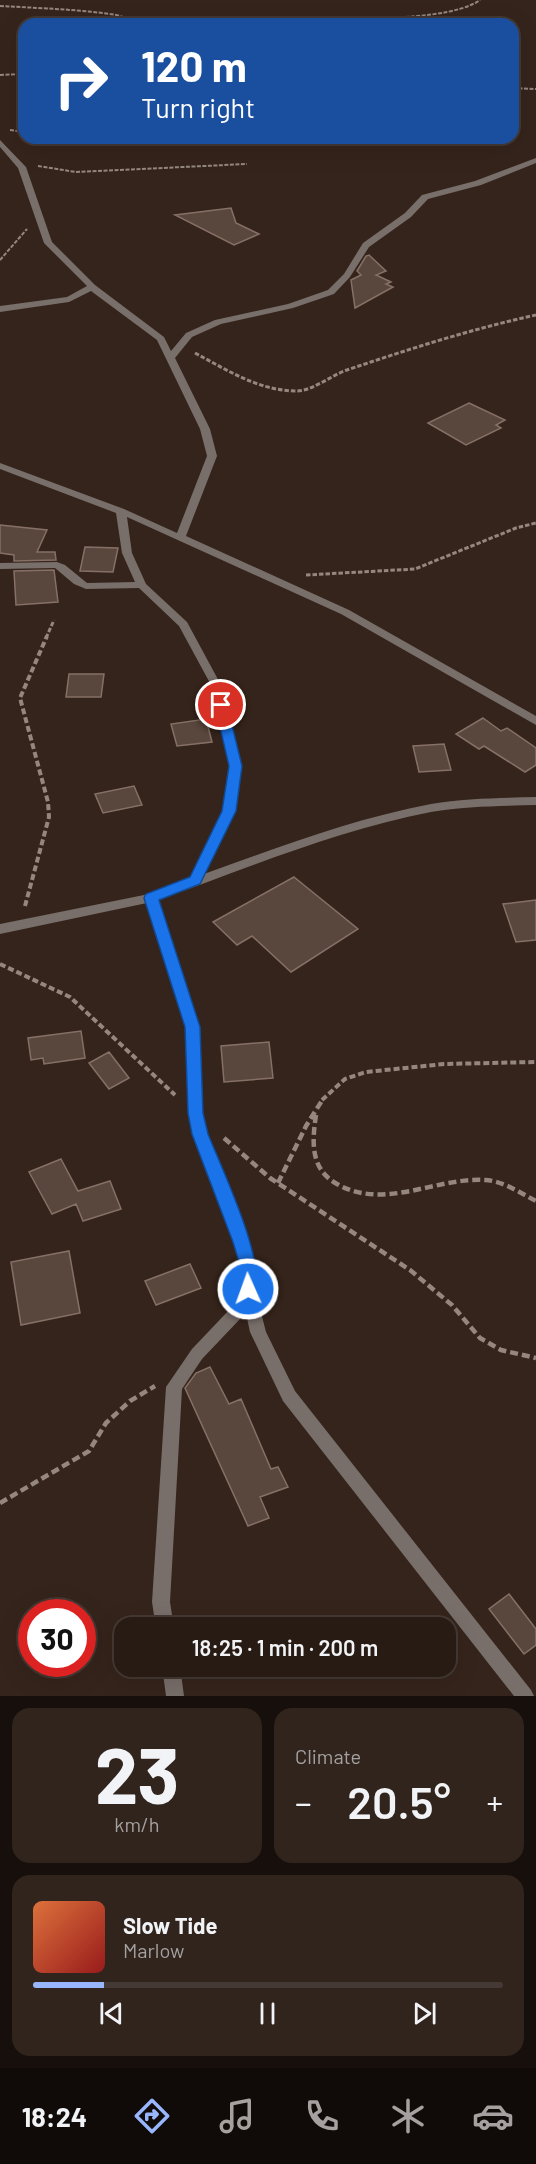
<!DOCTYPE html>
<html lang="en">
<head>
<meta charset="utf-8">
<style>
	:root { --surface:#281b14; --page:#30241d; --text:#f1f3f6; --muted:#a5a1a0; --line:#443934; --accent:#98b6fd }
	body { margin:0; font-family:Barlow,sans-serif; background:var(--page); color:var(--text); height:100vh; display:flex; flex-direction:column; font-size:22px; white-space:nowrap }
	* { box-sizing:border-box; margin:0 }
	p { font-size:20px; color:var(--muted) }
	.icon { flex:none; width:33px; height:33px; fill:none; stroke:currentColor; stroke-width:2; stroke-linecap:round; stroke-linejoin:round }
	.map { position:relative; height:1696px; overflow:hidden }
	.details { display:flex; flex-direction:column; gap:12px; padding:12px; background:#160f0b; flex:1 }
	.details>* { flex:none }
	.top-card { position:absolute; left:18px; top:18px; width:501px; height:126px; border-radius:18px; box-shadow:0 6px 24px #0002,0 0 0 2px var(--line); background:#1a4fa0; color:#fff; overflow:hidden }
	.speed { position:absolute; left:18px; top:1599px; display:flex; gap:12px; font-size:30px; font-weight:700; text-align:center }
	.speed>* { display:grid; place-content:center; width:78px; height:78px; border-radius:50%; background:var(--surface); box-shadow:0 6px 24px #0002,0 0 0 2px var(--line); line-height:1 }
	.speed .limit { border:9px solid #d22; background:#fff; color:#111 }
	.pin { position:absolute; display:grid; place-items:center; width:51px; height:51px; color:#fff; margin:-26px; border:3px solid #fff; border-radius:50%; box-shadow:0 2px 6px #0007 }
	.me { position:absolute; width:66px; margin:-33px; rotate:358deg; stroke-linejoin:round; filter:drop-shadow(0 0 4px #0008) }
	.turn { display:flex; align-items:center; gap:21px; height:126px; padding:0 24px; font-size:27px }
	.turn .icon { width:78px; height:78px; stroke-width:2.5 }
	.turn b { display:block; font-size:42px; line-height:51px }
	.big { font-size:45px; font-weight:600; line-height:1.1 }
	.details .card { flex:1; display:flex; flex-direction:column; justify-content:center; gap:9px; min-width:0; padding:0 21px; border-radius:18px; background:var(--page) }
	.details .dial { align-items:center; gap:0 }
	.dial b { font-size:78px; line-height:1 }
	.song { display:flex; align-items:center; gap:18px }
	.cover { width:72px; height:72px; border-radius:9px; background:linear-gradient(135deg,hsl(20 70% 55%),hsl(0 70% 35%)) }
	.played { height:6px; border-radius:3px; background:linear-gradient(90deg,var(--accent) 15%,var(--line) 15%) }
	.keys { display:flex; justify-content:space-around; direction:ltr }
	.heat { display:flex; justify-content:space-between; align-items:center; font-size:33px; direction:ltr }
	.details .tiles { flex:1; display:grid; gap:12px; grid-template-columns:1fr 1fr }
	.card:last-child { grid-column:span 2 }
	.trip { position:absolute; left:114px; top:1617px; width:342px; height:60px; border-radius:18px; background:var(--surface); box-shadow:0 6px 24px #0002,0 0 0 2px var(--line); font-weight:600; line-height:60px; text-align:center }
	.dock { display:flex; height:96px; justify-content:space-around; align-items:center; background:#100b08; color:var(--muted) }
	.dock .icon { width:42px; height:42px }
	.dock .on { color:var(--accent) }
	.dock b { font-size:27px; color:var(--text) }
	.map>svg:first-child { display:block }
	.building { fill:#59463c; stroke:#867066; stroke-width:1.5 }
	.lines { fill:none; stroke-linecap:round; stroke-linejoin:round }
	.path-far3 { stroke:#958780; stroke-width:2; stroke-dasharray:4 1.5; stroke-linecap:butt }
	.path-far2 { stroke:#958780; stroke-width:3; stroke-dasharray:4.5 2; stroke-linecap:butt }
	.path-far1 { stroke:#958780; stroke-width:4; stroke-dasharray:6 3; stroke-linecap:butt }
	.path { stroke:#958780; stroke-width:4.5; stroke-dasharray:8 4; stroke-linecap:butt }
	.minor { fill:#786e6a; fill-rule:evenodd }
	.route { fill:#1a73e8; stroke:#114b97; stroke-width:1.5 }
</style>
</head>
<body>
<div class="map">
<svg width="536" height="1696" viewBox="0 0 536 1696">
	<rect width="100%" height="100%" fill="#35241b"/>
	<!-- building -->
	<path class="building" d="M231,208L236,223L259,234L234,245L175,215Z
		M369,255L386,271L376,275L391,282L386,284L393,287L355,308L351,280L361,275L357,271L366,256Z
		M469,403L505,420L496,425L501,428L466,445L428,423Z
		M0,525L47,530L37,552H55L56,560L14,561V555L0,553Z
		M85,547L118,548L113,572L80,571Z
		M54,570L58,602L16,605L14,571Z
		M69,674H104L101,697H66Z
		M483,718L501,731L507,728L536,748V765L525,772L484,746L479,749L456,734Z
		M206,719L212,742L177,746L171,724Z
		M444,744L451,770L419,772L413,746Z
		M134,786L142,805L103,813L95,794Z
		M294,877L358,929L291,972L252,936L237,945L213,922Z
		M536,900V940L516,942L503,904Z
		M81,1031L85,1058L44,1064L43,1058L31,1060L28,1038Z
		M269,1042L273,1078L224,1082L221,1046Z
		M109,1052L129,1078L109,1089L89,1063Z
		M61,1159L78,1191L110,1181L121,1209L83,1221L76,1204L52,1214L29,1172Z
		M69,1251L80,1313L21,1325L11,1262Z
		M190,1264L201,1288L156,1305L145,1281Z
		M210,1367L229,1404L241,1399L271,1469L278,1467L288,1487L260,1497L269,1518L248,1526L185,1388L196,1373Z
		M509,1594L536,1629V1645L524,1654L489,1609Z"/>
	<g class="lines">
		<!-- path-far3 -->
		<path class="path-far3" d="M0,6C36,8 73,9 110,14C122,15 133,22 145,23C175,26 206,18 236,17C289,16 441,28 480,0
			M0,75L24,74
			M513,88L536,89
			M10,130L24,132
			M38,166L76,172L247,164
			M0,260L27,229"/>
		<!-- path-far2 -->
		<path class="path-far2" d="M195,353C227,370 259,391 297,391C312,391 332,375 347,370C409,349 472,329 536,315
			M306,575L415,569L516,528L536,523
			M46,638L54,620"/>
		<!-- path-far1 -->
		<path class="path-far1" d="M25,906L49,817L48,802L20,698L47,636
			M0,964L70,997L175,1095
			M322,1100L345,1079L366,1072L444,1064L536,1062"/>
		<!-- path -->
		<path class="path" d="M316,1115C312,1142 310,1169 337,1184C384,1211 436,1177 485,1180C504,1181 520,1193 536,1201
			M224,1138L270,1178L410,1270L452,1305L480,1338L501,1350L536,1358
			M278,1183L306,1126L323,1099
			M0,1503L89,1451L106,1423L130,1401L155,1386"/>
		<!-- minor -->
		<path class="minor" d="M0,140L26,167L52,242L95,285L164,337L171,351L186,333L215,320L288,304L328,290L344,274L363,243L405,213L422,195L475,181L536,158V163L481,185L428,199L411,217L369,247L350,277L334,294L293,308L221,324L192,337L175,358L210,429L217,456L186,536L349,610L536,716V725L341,614L127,517L132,553L146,584L187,622L221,685L241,766L235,811L204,874C280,847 352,819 431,804C466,798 501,798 536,797V805C501,806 466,806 431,812C337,830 248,868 158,900L200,1027L203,1113L207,1134L249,1242L255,1265V1289L266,1332L295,1391L531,1690L534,1696H514L283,1401L250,1332L245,1309L240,1319L202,1359L182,1389L170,1602L174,1628H156L152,1602L166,1387L192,1349L230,1309L241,1289V1265L235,1242L193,1134L189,1113L186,1027L147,903L0,934V924L149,894L189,880L223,811L229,766L211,685L179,626L139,588L86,589L74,584L55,568L0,569V563L57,562L65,565L87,583L135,582L122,553L116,513L0,469V463L124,509L177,533L207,456L200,429L157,340L91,291L69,302L0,312V306L67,297L87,286L44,243L18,168L0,147Z
			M162,1666H180L184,1696H166Z"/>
	</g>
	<!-- route -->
	<path class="route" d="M221,701L227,705L242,766L236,811L200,884L159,900L200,1027L203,1113L208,1134C221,1167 268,1265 254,1294L248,1297L242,1294L239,1289L240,1265L233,1242L192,1134L188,1113L185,1027L144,898L146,894L190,877L222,811L229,766L215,705Z"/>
</svg>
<div class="speed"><div class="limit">30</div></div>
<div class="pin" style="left:221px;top:705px;background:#d93025"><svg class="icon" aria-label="arrive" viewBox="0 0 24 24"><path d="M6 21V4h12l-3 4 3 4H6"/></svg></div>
<svg class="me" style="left:248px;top:1289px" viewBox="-20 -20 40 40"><circle r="17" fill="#1a73e8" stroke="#fff" stroke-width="3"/><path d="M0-11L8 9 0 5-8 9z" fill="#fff"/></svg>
<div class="trip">18:25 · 1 min · 200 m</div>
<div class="top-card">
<div class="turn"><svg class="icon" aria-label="right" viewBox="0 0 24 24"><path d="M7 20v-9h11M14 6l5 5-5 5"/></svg><div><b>120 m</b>Turn right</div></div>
</div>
</div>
<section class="details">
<div class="tiles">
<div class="card dial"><b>23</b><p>km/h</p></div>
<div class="card"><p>Climate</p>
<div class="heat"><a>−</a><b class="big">20.5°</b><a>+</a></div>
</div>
<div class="card">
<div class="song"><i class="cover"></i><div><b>Slow Tide</b><p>Marlow</p></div></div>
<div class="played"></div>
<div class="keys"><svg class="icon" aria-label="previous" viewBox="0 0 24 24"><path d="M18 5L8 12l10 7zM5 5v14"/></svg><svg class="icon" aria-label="pause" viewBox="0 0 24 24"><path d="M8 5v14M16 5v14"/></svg><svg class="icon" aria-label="next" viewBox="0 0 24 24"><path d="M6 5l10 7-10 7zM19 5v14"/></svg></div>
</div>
</div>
</section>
<nav class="dock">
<b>18:24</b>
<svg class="icon on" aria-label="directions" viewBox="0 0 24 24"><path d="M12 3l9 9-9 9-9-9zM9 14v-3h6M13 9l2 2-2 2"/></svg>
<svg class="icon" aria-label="music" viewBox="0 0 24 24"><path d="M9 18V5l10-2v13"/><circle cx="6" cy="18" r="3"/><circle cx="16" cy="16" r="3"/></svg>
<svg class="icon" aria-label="phone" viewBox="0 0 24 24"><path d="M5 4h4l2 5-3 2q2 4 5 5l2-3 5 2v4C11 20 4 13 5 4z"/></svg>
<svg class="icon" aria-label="climate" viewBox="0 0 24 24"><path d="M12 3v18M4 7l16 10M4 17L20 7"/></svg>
<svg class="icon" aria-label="car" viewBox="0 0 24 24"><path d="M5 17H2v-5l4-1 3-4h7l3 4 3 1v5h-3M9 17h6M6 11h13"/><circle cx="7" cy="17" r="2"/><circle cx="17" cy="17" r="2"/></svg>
</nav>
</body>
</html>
